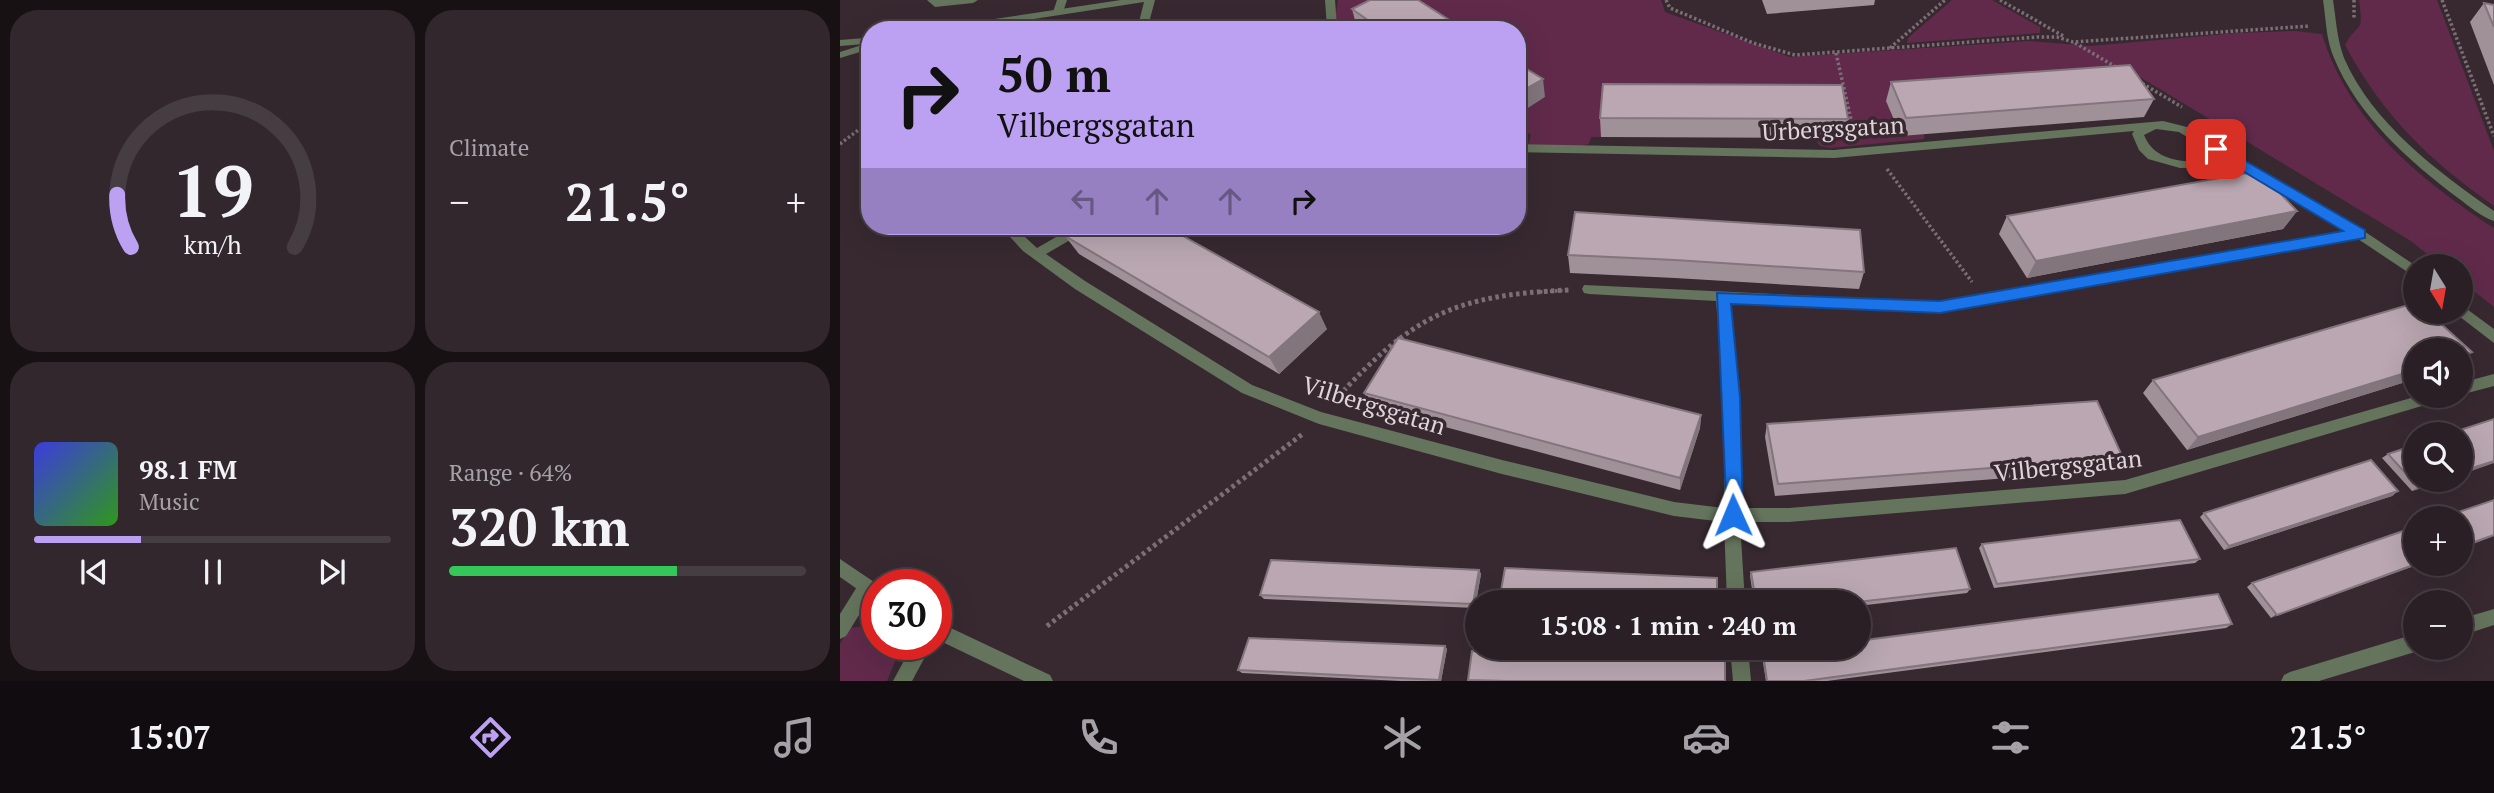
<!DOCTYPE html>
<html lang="en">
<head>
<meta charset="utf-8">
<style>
	:root { --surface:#2a1f25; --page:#32272d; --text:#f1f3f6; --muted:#a5a2a7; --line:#463d42; --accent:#bca0f2 }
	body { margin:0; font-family:"PT Serif",serif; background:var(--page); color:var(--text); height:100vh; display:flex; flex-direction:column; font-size:26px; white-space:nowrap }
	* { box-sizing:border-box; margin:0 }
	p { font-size:23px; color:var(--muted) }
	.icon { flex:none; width:38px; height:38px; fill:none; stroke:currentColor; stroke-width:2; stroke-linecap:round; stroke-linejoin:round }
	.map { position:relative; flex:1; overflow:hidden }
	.sheet { display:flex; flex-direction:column; gap:10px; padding:10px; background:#171114; width:840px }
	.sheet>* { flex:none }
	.top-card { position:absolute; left:21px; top:21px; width:665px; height:214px; border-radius:28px; box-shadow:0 7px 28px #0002,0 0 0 2px var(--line); background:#bca0f2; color:#111; overflow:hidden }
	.needle { width:46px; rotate:169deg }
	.buttons { position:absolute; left:1563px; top:254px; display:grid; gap:14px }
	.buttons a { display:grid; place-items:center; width:70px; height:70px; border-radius:50%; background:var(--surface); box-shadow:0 7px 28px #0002,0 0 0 2px var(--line); font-size:35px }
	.speed { position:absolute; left:21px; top:569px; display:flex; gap:14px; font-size:35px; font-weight:700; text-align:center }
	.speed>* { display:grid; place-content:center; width:91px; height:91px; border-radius:50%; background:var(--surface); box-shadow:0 7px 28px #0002,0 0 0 2px var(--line); line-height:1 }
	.speed .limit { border:10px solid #d22; background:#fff; color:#111 }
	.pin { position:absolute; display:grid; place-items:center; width:60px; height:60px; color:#fff; margin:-30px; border-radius:14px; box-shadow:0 4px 10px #0006 }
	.me { position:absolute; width:77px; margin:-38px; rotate:359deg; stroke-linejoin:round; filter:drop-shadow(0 0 5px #0008) }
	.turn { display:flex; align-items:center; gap:24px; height:147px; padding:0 21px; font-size:32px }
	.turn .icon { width:91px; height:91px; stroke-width:2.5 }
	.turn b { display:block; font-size:49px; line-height:60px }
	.lanes { display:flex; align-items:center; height:66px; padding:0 21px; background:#0003; justify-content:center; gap:35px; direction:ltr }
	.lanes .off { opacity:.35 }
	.big { font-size:52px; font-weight:600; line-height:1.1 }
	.sheet .tile { flex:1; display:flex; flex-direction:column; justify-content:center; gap:10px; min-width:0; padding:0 24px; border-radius:28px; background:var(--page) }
	.sheet .dial { align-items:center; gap:0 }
	.dial svg { height:182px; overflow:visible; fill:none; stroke:var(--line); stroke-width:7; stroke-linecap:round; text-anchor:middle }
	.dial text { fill:var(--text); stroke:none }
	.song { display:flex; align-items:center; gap:21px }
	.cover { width:84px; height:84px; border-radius:10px; background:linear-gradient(135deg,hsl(240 70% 55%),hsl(110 70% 35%)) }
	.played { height:7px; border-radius:4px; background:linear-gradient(90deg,var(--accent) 30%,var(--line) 30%) }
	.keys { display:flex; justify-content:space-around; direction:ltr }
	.heat { display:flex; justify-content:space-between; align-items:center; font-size:38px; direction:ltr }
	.charge { height:10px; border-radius:5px; background:linear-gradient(90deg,#34c759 64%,var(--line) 0) }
	.sheet .tiles { flex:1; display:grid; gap:10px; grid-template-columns:repeat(2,1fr) }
	.trip { position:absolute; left:625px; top:590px; width:406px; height:70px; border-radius:35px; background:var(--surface); box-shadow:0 7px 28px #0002,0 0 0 2px var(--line); font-weight:600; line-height:70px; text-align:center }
	.tabs { display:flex; height:112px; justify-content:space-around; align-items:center; background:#110c0f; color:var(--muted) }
	.tabs .icon { width:49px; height:49px }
	.tabs .current { color:var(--accent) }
	.tabs b { font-size:32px; color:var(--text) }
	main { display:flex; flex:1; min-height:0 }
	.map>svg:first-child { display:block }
	.green { fill:#612a4b }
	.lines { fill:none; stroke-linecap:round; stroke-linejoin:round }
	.path-far1 { stroke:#7b6e75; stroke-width:3.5; stroke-dasharray:2.5 2.5; stroke-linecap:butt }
	.path { stroke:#7b6e75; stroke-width:5; stroke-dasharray:3.5 3.5; stroke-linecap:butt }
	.lane { fill:#65745c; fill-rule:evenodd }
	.street { fill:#65745c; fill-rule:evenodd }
	.wall { fill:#a09098 }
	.shaded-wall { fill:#82757c }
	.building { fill:#baa7b1; stroke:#82757c; stroke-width:2 }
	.route { fill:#1a73e8; stroke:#114b97; stroke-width:2 }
	.labels { text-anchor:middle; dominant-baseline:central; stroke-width:7; stroke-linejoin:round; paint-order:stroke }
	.street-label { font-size:24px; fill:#ded4d9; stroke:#382931 }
</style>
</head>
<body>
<main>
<section class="sheet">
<div class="tiles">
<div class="tile dial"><svg viewBox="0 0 100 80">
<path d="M14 69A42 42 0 1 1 86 69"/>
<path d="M14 69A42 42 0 0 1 8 46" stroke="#bca0f2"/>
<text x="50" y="56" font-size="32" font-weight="700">19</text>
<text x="50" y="72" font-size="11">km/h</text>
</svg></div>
<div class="tile"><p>Climate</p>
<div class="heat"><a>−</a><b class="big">21.5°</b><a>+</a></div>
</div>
<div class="tile">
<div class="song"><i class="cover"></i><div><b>98.1 FM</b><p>Music</p></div></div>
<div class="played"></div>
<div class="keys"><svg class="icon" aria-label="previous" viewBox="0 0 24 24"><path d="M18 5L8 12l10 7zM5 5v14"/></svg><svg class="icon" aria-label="pause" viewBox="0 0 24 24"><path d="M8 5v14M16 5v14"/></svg><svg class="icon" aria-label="next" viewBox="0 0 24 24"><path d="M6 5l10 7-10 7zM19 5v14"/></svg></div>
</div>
<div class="tile"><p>Range · 64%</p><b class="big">320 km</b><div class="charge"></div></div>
</div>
</section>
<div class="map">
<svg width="1654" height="681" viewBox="0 0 1654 681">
	<rect width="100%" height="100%" fill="#382931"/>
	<!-- green -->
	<path class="green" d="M498,0H821L825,12L950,57L1189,41L1250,46L1397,33L1455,31L1482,34C1509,122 1579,179 1654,228V307L1621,281L1620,266H1602L1571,241L1300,77L1281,83L1047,101L1061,136L1084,134V139L990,148L980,146L973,137L764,102L761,137H751L749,144L736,147L688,145L691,135L684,130L677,135V115L705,97L677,79V30H509L495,20Z
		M1112,0H1152L1200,27V33L1067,43L1068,38Z
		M1519,0H1597L1654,151V206C1588,159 1544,117 1505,45C1519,20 1524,36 1519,0Z
		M31,625L37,628V644H54L56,659L47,681H0V644L9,628Z"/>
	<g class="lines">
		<!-- path-far1 -->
		<path class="path-far1" d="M826,0L830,8L913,43L955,55L1198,37H1217L1233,42L1470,26
			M1160,0L1225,37
			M1514,0V20
			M1602,0L1654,136
			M1235,43L1276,67
			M1050,48L1105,0
			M996,53L1014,133
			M1298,81L1342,107
			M0,144L30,121
			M1047,169L1132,282
			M1588,258L1598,266
			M700,292L729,290"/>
		<!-- path -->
		<path class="path" d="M494,401C572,316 613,295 729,290
			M207,626L464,433"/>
		<!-- lane -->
		<path class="lane" d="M87,0H138L133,3L95,7Z
			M217,0H227L223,12L218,15L213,12Z
			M26,580L32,582L34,588L32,594L6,636L0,639V614L20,582Z"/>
		<!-- street -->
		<path class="street" d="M281,0H315L307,30H297L304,2L123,30H96L101,27Z
			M485,0H495L497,27L501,30L487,28Z
			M1483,0H1493C1496,19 1497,40 1504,58C1533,124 1597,171 1654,211V221C1641,217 1629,206 1618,198C1569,161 1518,116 1494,58C1486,40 1486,19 1483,0Z
			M25,38L30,40V49L0,58V52L25,44L0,46V40Z
			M1323,121L1347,127L1366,137L1404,161L1515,225L1576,266L1575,277L1518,239L1100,312L890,301L899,397L900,508H949L1285,480L1578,396H1604L1602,400L1285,494L949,522H900L905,602H887L884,522L834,516L662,474L479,424L402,393L235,289L183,251L160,226H173L197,248L235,226H251L249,229L206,254L245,281L412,385L481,412L662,460L834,502L884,508L885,397L876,301L749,294L744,293L742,289L744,285L1100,302L1507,232L1396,167L1340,168L1308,159L1299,150L1292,134L1294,131L994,158L677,152V144L994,150ZM1316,129L1339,132L1384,160C1356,162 1317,167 1304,135Z
			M1620,304L1654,329V343L1615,313L1620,312Z
			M1654,374V386L1620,395V383Z
			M0,559L37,584V603L0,577Z
			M1654,609V625L1620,636V619Z
			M96,621L210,675L213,681H184L96,639Z
			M1575,634V648H1582L1575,652L1479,681H1441L1444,675L1450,672Z
			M73,644H92L72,681H53Z
			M890,648H908L911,681H893Z"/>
	</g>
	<!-- wall -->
	<path class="wall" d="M922,0H1035L1034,5L927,14Z
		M1644,3L1654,5V85L1630,22Z
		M512,9L625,30H520L517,28Z
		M1051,82L1314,99L1304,117L1061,136L1046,101Z
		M760,118L1008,119L1004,138L761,137Z
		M1457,211L1443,229L1187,278L1159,234L1167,216Z
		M735,212L1024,272L1019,289L835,278L730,273L728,255Z
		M225,236L487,329L439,374L239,254Z
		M1575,303V312H1588L1632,352L1620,361V350H1575V379L1347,450L1303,393L1313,380Z
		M524,393L861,415L860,428L840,490L531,407Z
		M927,424L1283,458L1272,470L935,496L925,437Z
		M1548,454L1575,480H1606L1572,491L1542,458Z
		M1558,491L1552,496L1384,550L1360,517L1364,513Z
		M1575,527L1431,618L1407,587L1412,583Z
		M1142,544L1360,559L1355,563L1154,588L1139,548Z
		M639,570L641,574L635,608L424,599L420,595Z
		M911,572L1130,589L1127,593L1018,606V602H914L910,576Z
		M1392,624L1386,628L987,681H926L922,657L923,653Z
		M605,646L607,649L601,681H561L402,673L398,670Z"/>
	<!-- shaded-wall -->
	<path class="shaded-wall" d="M703,79L705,97L677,115V94Z
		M1457,211L1443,229L1187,278L1196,261Z
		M196,226H207L200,230Z
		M479,312L487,329L439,374L429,357Z
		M1632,352L1620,361V356Z
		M1575,370V379L1347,450L1358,437Z
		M861,415L860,428L840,490V478Z
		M1654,461V463L1620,475V472Z
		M1600,480H1606L1572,491L1578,487Z
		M1558,491L1552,496L1384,550L1389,546Z
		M1654,535V536L1620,549V547Z
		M1576,564H1580L1431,618L1437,615Z
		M639,570L641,574L635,608L633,604Z
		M605,646L607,649L601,681H600L599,680Z"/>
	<!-- building -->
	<path class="building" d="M530,0H578L625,30H542L512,9Z
		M1644,3L1654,5V27Z
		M357,25L363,30H347Z
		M677,63L703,79L677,94Z
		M1290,65L1314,99L1066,118L1051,82Z
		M763,84L1002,85L1008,119L760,118Z
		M1419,171L1457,211L1196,261L1167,216Z
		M735,212L1020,230L1024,272L835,260L728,255Z
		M240,226H325L479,312L429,357L225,236Z
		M1575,303V312H1588L1632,352L1620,356V350H1575V370L1358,437L1313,380Z
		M558,338L861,415L840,478L524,393Z
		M1257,401L1283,458L938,484L927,424Z
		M1654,419V461L1620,472V434H1608Z
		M1575,445V480H1600L1578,487L1548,454Z
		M1531,460L1558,491L1389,546L1364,513Z
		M1654,500V535L1620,547V518H1601Z
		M1340,520L1360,559L1157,584L1142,544Z
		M1575,527V564H1576L1437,615L1412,583Z
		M1116,548L1130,589L1018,602H916L911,572Z
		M431,560L639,570L633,604L420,595Z
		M665,568L877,578V602H659Z
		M1378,594L1392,624L964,681H927L923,653L966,648H1018V641Z
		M409,638L605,646L599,680L398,670Z
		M632,651L885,660V681H667L628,680Z"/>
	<!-- route -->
	<path class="route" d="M1376,144L1525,230V238L1100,313L891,304L900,397L903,515L900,521L893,524L887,521L877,293L1100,301L1503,231L1371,152V146Z"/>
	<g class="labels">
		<!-- street labels -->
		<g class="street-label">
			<text transform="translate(993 128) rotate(-3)">Urbergsgatan</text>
			<text transform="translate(534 405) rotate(17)">Vilbergsgatan</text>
			<text transform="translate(1228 465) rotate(-6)">Vilbergsgatan</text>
		</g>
	</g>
</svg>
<div class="buttons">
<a><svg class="needle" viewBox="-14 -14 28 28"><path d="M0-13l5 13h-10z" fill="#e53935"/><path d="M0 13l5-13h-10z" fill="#a5a2a7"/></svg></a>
<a><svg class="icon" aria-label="sound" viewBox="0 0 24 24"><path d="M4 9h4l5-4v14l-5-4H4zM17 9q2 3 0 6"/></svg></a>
<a><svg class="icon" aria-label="search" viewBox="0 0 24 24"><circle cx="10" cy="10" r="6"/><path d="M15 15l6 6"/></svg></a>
<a>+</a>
<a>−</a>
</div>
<div class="speed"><div class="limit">30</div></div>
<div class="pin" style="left:1376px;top:149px;background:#d93025"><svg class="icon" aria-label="arrive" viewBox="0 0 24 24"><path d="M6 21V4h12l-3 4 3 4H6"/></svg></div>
<svg class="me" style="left:893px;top:515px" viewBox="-20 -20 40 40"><path d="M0-17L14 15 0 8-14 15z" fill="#1a73e8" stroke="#fff" stroke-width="4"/></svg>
<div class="trip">15:08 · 1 min · 240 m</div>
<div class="top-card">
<div class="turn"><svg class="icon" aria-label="right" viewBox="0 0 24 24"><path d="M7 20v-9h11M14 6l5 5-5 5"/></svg><div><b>50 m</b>Vilbergsgatan</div></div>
<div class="lanes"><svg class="icon off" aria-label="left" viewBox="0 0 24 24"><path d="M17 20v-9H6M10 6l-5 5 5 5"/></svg><svg class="icon off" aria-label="ahead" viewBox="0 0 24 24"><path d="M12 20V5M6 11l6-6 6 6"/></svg><svg class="icon off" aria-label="ahead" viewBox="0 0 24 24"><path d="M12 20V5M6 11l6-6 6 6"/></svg><svg class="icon" aria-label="right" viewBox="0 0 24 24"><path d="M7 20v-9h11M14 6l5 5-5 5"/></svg></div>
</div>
</div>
</main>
<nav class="tabs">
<b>15:07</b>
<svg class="icon current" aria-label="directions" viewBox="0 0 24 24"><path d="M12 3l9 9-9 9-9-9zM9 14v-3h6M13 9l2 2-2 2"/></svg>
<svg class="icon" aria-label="music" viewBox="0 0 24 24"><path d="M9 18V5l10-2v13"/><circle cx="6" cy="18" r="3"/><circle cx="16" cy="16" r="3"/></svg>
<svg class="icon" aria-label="phone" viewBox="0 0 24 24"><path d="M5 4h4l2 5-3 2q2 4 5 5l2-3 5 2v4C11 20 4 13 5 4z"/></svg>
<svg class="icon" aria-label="climate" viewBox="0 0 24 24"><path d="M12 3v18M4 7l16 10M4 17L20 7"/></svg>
<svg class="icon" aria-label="car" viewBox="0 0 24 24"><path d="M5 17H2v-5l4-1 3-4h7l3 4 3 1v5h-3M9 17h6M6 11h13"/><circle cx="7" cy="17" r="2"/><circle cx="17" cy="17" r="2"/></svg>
<svg class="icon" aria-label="filters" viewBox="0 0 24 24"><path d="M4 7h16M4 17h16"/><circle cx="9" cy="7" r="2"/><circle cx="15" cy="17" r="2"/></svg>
<b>21.5°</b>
</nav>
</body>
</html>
